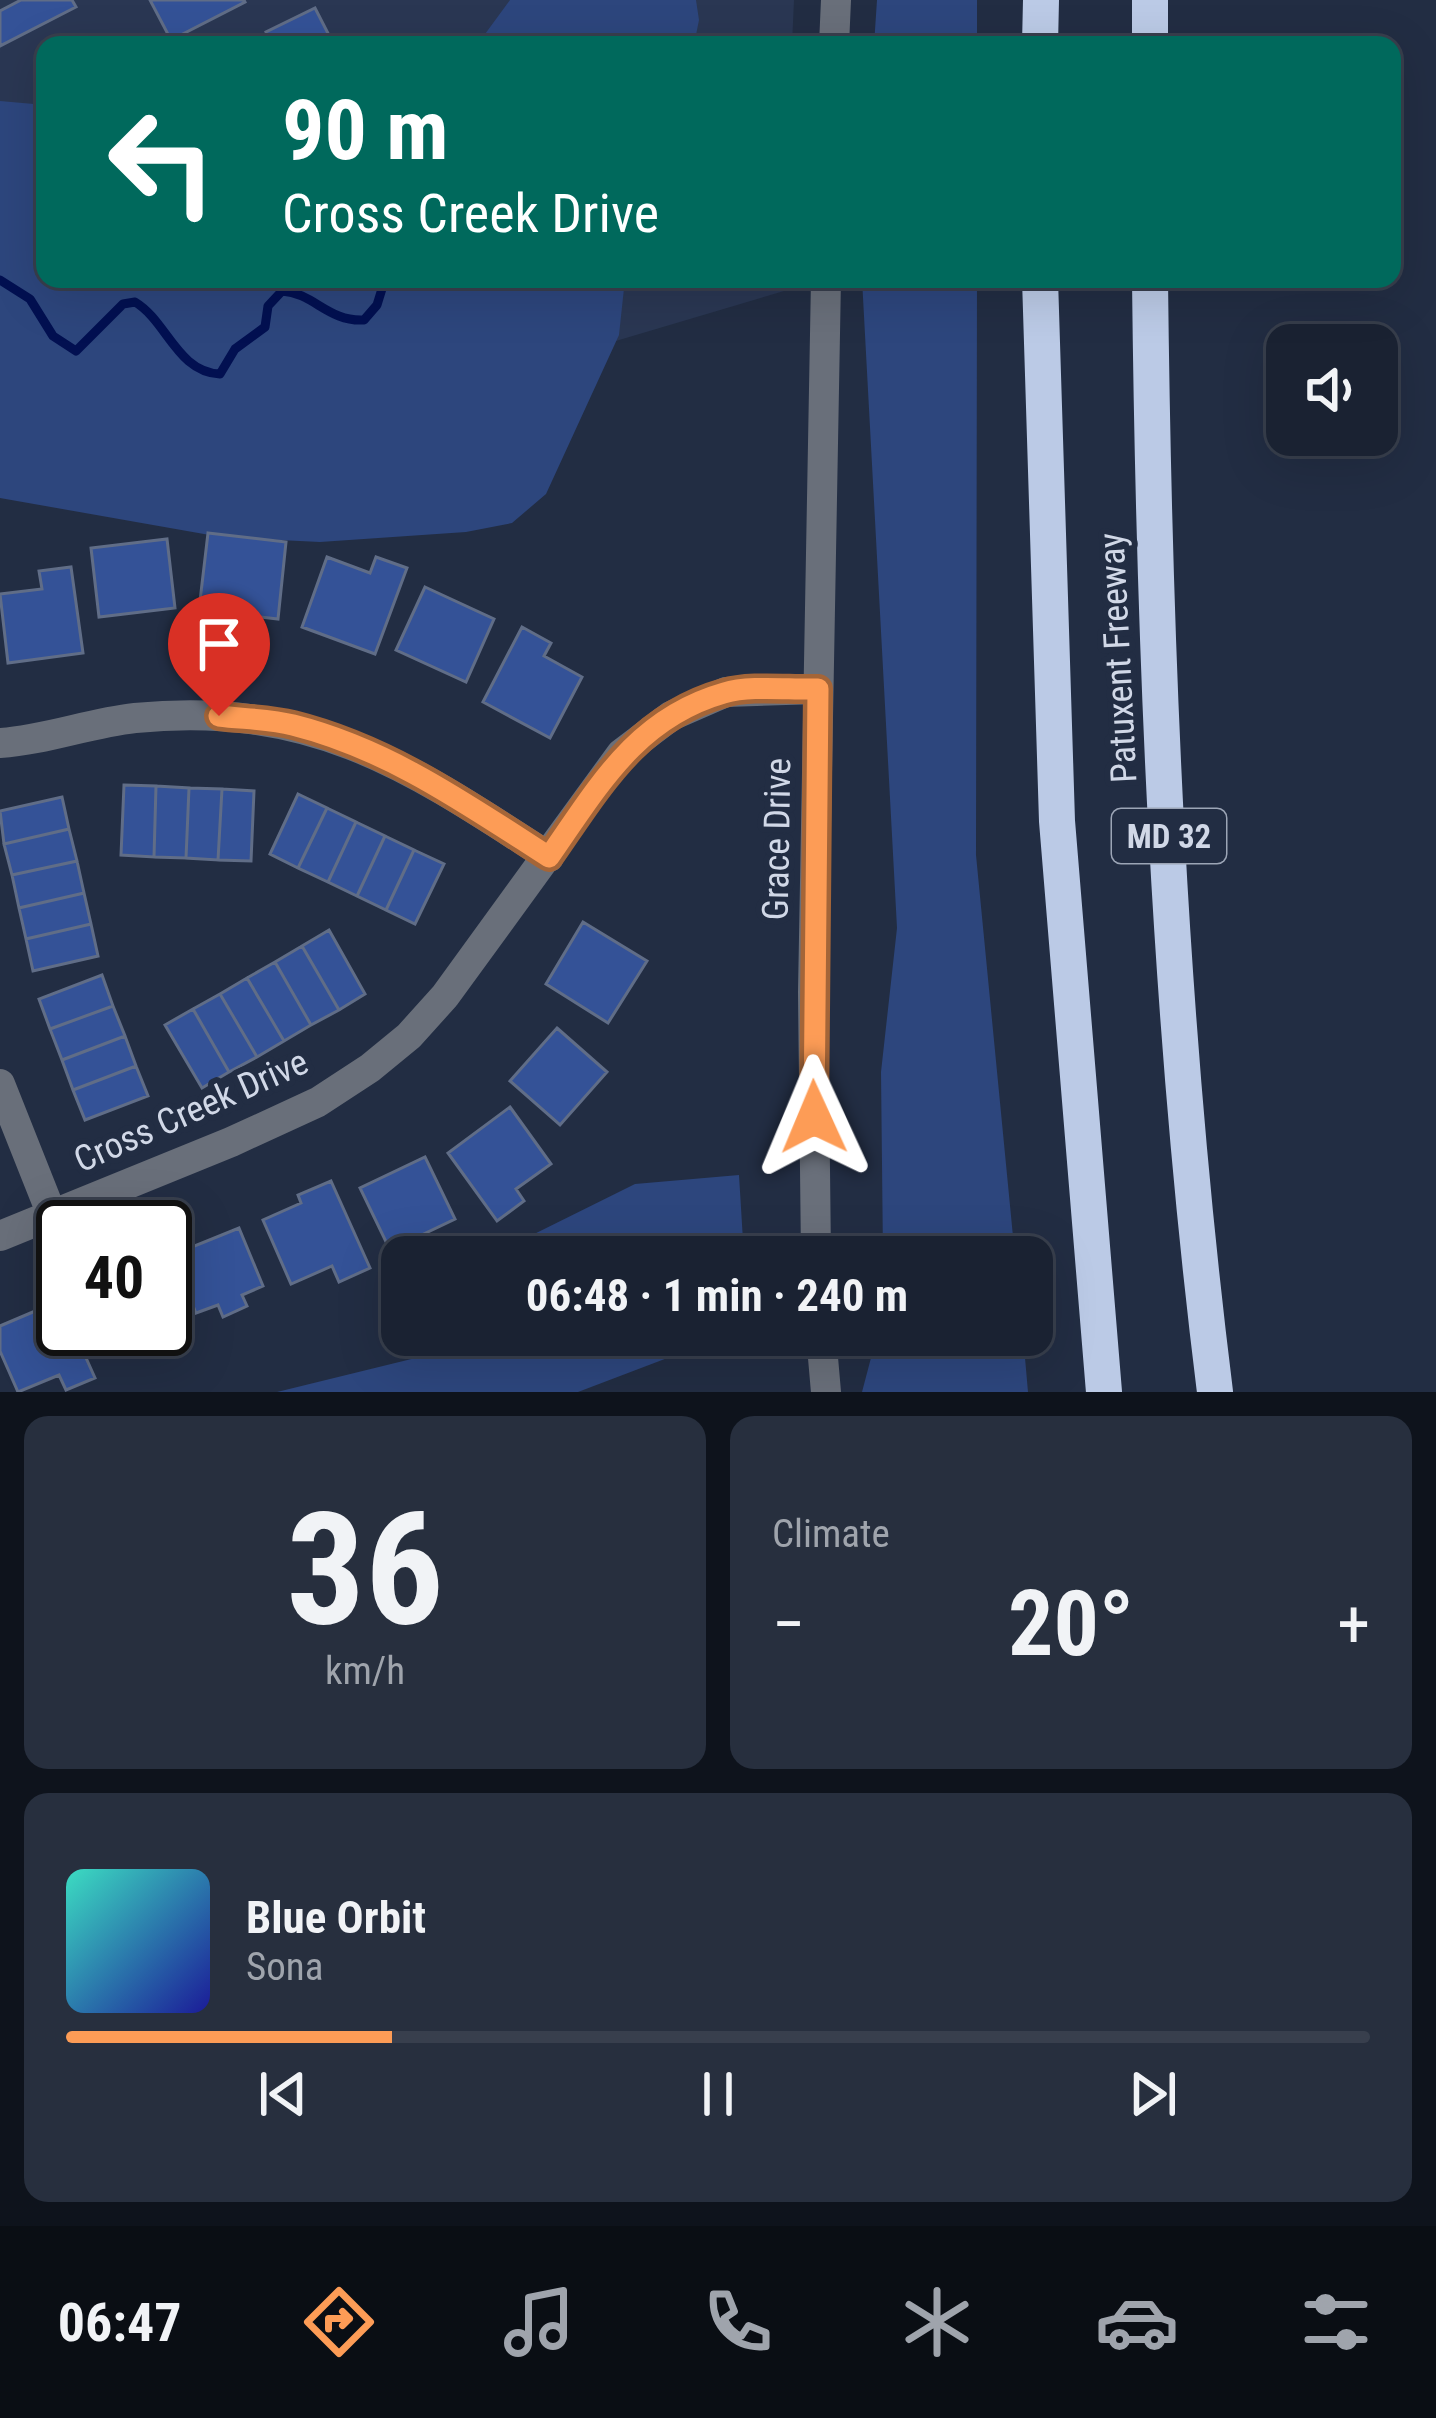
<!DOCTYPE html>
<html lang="en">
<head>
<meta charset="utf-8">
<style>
	:root { --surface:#1a2232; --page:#272f3e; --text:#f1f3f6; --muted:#9fa4ac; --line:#383f4d; --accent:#fd9c56 }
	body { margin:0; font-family:"Roboto Condensed",sans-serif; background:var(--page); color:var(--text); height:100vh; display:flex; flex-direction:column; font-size:45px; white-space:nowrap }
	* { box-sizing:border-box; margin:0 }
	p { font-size:39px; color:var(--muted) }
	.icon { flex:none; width:66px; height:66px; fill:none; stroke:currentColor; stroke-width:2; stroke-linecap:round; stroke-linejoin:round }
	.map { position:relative; height:1392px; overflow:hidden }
	.side { display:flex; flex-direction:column; gap:24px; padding:24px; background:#0e131c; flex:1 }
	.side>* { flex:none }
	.top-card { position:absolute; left:36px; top:36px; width:1365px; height:252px; border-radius:24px; box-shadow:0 12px 48px #0002,0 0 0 3px var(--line); background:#00695c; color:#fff; overflow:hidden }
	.tools { position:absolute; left:1266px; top:324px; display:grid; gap:24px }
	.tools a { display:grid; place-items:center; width:132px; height:132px; border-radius:24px; background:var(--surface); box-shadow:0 12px 48px #0002,0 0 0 3px var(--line); font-size:60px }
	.speed { position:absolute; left:36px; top:1200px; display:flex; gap:24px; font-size:60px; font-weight:700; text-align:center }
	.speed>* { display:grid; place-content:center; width:156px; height:156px; border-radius:50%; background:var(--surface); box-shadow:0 12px 48px #0002,0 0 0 3px var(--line); line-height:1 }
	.speed .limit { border:6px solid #111; border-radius:18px; background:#fff; color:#111 }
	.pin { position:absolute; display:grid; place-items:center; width:102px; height:102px; color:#fff; margin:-123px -51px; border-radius:50% 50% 50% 0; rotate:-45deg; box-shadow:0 0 12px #0007 }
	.pin .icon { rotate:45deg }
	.me { position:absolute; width:132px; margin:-66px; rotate:359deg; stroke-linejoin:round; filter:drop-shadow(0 0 9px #0008) }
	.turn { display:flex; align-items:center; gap:42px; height:252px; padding:0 48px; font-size:54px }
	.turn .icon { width:156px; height:156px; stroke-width:2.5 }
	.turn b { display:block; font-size:84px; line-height:102px }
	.big { font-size:90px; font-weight:700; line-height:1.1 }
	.side .tile { flex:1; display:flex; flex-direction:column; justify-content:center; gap:18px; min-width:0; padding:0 42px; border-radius:24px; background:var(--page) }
	.side .dial { align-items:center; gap:0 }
	.dial b { font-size:156px; line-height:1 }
	.song { display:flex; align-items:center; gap:36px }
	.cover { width:144px; height:144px; border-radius:18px; background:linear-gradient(135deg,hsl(170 70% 55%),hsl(240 70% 35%)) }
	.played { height:12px; border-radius:6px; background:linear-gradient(90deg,var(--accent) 25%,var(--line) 25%) }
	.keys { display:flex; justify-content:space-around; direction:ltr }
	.heat { display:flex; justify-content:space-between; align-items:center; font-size:66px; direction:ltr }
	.side .tiles { flex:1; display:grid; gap:24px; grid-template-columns:1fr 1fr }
	.tile:last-child { grid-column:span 2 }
	.trip { position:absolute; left:381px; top:1236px; width:672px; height:120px; border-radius:24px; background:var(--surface); box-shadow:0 12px 48px #0002,0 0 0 3px var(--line); font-weight:700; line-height:120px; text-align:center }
	.tab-bar { display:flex; height:192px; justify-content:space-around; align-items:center; background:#0a0e14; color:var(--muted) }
	.tab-bar .icon { width:84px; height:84px }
	.tab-bar .on { color:var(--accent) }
	.tab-bar b { font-size:54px; color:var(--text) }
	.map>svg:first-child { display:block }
	.built { fill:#2a3753 }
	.green { fill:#2d467d }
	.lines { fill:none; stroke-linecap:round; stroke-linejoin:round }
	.stream { stroke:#021051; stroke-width:9 }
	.building { fill:#345297; stroke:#606d87; stroke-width:3 }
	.minor { stroke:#696f7a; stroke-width:30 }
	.highway { stroke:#bbcae6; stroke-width:36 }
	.route-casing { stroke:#a46538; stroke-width:30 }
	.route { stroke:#fd9c56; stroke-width:21 }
	.labels { text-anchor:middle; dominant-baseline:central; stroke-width:12; stroke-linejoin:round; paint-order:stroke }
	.shield { fill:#222d43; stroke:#9ca5b6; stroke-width:3 }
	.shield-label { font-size:33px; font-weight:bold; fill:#d1d8e7 }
	.street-label { font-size:36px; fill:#d1d8e7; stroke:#222d43 }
</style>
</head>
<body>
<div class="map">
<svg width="1436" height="1392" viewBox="0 0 1436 1392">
	<rect width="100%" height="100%" fill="#222d43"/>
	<!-- built -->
	<path class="built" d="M0,0H794L792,45H45V279H784V291L343,422L0,410Z"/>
	<!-- green -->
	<path class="green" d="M510,0H696L699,20L694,45H477Z
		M877,0H977V45H874Z
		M0,101L45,105V279H625L619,335L546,494L512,523L466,532L320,542L221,537L0,498Z
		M862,279H977L976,855L1015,1257H883L881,1072L897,928Z
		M739,1175L744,1257H488L635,1184Z
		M452,1335H700L670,1357L578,1392H277L444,1351Z
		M877,1335H1023L1028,1392H862Z"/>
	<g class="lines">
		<!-- stream -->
		<path class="stream" d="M442,279L472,281
			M0,280L30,299L53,336L76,351L123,304L135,302C167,321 177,372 220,374L235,349L265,327L268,306L282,291C314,293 328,322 364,320L377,305L385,279"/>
	</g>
	<!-- building -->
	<path class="building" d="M21,0H72L76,7L0,46V11Z
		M150,0H244L245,2L171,40Z
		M315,8L334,45H272L266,32Z
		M208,533L286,542L278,619L243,615L245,606L200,601Z
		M167,539L175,608L99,617L91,548Z
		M327,557L370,573L376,557L407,568L375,654L302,627Z
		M71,567L83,653L8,663L0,594L42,589L39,571Z
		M425,587L494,619L466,682L396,650Z
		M522,627L551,643L544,656L582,677L550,738L483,702Z
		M124,785L156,786L154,857L121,855Z
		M156,786L189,788L186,858L154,857Z
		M189,788L222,789L218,860L186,858Z
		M222,789L254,791L251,861L218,860Z
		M298,794L327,808L298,868L270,854Z
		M62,797L69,829L4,844L0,811Z
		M327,808L356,822L328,882L298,868Z
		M356,822L385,836L357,896L328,882Z
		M69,829L77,861L12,875L4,844Z
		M385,836L414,850L386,910L357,896Z
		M414,850L444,864L415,924L386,910Z
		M77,861L84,893L19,908L12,875Z
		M84,893L91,924L26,939L19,908Z
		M583,922L647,961L608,1023L546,984Z
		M91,924L98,956L33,971L26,939Z
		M329,930L365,994L339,1010L302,946Z
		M302,946L339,1010L311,1025L275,962Z
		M275,962L311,1025L284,1041L247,978Z
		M102,975L113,1006L50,1029L39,999Z
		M247,978L284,1041L257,1057L220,994Z
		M220,994L257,1057L229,1072L193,1009Z
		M113,1006L125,1036L62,1060L50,1029Z
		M193,1009L229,1072L202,1088L165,1025Z
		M557,1028L607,1072L560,1125L510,1081Z
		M125,1036L136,1066L73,1090L62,1060Z
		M136,1066L148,1096L85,1120L73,1090Z
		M510,1107L551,1164L516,1189L524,1201L497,1221L448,1153Z
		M425,1157L455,1219L390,1250L360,1188Z
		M331,1181L370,1268L339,1282L332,1266L291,1284L263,1220L301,1203L298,1195Z
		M239,1228L263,1286L242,1295L247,1306L223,1317L218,1305L196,1313L172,1255Z
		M165,1298L183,1341L153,1353L148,1340L104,1357L93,1329H165Z
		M61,1300L63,1329H73L95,1378L66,1390L59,1375L18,1392L0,1351V1326Z"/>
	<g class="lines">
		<!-- minor -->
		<path class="minor" d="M834,45L836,0
			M0,743C46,740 89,723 135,718C313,701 407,765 549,857
			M0,1084L52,1215
			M0,1236L231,1142L318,1102L370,1068L409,1036L445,996L621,754L671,716L726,692L818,689
			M816,1257L813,992L826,279
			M821,1335L826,1392"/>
		<!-- highway -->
		<path class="highway" d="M1040,45L1041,0
			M1150,45V0
			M1040,279L1057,821L1104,1392
			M1150,279C1154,650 1169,1024 1215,1392"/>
	</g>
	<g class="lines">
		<defs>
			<path id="route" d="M219,716C243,719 270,719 293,725C389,749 468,805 549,857C598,787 636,718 724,693C751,685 789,690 818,689L814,1117"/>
		</defs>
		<!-- route casing -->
		<use href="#route" class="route-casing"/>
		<!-- route -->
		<use href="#route" class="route"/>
	</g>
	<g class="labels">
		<!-- shield labels -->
		<rect class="shield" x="1112" y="809" width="114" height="54" rx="9"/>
		<g class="shield-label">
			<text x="1169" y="836">MD 32</text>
		</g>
		<!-- street labels -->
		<g class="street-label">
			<text transform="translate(1118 658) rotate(-93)">Patuxent Freeway</text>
			<text transform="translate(777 839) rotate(-89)">Grace Drive</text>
			<text transform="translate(191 1111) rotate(-24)">Cross Creek Drive</text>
		</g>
	</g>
</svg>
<div class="tools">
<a><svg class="icon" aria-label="sound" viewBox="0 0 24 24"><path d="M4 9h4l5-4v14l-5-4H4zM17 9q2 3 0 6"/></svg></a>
</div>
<div class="speed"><div class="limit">40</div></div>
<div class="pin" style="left:219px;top:716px;background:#d93025"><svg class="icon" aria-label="arrive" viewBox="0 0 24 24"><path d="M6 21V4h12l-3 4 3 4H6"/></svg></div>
<svg class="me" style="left:814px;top:1117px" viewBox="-20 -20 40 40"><path d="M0-17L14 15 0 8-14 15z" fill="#fd9c56" stroke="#fff" stroke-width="4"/></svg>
<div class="trip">06:48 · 1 min · 240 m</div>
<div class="top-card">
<div class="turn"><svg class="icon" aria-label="left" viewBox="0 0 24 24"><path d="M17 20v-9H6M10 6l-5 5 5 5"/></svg><div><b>90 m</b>Cross Creek Drive</div></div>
</div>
</div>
<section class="side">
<div class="tiles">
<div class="tile dial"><b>36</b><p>km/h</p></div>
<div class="tile"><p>Climate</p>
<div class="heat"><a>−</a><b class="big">20°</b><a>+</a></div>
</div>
<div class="tile">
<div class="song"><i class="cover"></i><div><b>Blue Orbit</b><p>Sona</p></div></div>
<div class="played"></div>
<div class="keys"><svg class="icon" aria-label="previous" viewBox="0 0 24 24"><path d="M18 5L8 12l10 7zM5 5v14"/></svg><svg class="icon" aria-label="pause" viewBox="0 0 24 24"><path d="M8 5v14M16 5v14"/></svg><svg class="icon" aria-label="next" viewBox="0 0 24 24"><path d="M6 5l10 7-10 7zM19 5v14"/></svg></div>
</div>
</div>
</section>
<nav class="tab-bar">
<b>06:47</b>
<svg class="icon on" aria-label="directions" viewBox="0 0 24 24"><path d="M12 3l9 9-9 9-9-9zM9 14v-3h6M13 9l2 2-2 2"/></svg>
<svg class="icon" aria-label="music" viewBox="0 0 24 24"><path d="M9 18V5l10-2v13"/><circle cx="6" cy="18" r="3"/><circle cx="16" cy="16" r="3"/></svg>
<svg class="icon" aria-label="phone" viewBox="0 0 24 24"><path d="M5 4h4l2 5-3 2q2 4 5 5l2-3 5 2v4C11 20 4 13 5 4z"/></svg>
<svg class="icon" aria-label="climate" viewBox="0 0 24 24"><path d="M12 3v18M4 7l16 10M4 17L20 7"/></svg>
<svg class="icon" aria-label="car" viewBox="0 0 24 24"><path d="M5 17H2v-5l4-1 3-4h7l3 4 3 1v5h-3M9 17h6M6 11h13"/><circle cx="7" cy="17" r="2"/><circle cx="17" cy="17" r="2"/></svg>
<svg class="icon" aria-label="filters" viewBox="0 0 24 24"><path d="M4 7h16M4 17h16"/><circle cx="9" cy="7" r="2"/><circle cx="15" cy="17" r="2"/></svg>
</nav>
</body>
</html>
